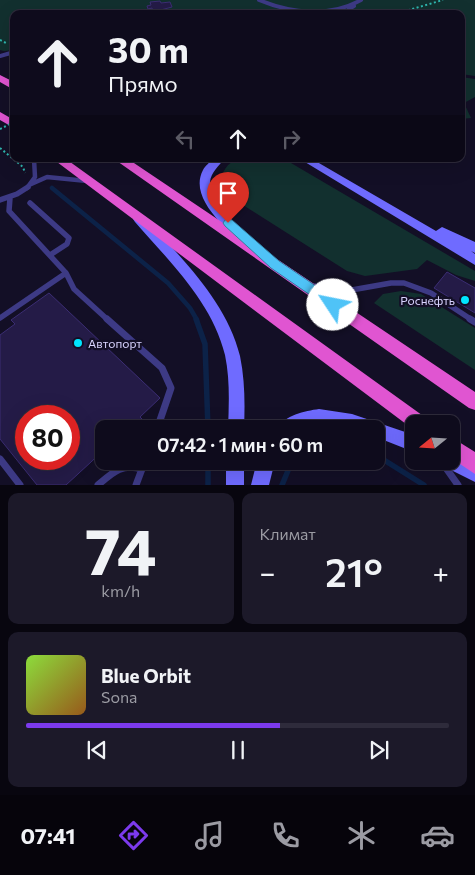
<!DOCTYPE html>
<html lang="ru">
<head>
<meta charset="utf-8">
<style>
	:root { --surface:#0e0b1c; --page:#1c1929; --text:#f1f3f6; --muted:#9b9ba3; --line:#2e2b3b; --accent:#7c3aed }
	body { margin:0; font-family:Commissioner,sans-serif; background:var(--page); color:var(--text); height:100vh; display:flex; flex-direction:column; font-size:19px; white-space:nowrap }
	* { box-sizing:border-box; margin:0 }
	p { font-size:16px; color:var(--muted) }
	.icon { flex:none; width:28px; height:28px; fill:none; stroke:currentColor; stroke-width:2; stroke-linecap:round; stroke-linejoin:round }
	.map { position:relative; height:485px; overflow:hidden }
	.side { display:flex; flex-direction:column; gap:8px; padding:8px; background:#08060f; flex:1 }
	.side>* { flex:none }
	.guide { position:absolute; left:10px; top:10px; width:455px; height:152px; border-radius:10px; box-shadow:0 5px 20px #0002,0 0 0 1px var(--line); background:#0e0b1c; color:var(--text); overflow:hidden }
	.needle { width:32px; rotate:252deg }
	.buttons { position:absolute; left:405px; top:415px; display:grid; gap:10px }
	.buttons a { display:grid; place-items:center; width:55px; height:55px; border-radius:10px; background:var(--surface); box-shadow:0 5px 20px #0002,0 0 0 1px var(--line); font-size:25px }
	.speed { position:absolute; left:15px; top:405px; display:flex; gap:10px; font-size:25px; font-weight:700; text-align:center }
	.speed>* { display:grid; place-content:center; width:65px; height:65px; border-radius:50%; background:var(--surface); box-shadow:0 5px 20px #0002,0 0 0 1px var(--line); line-height:1 }
	.speed .limit { border:8px solid #d22; background:#fff; color:#111 }
	.pin { position:absolute; display:grid; place-items:center; width:42px; height:42px; color:#fff; margin:-51px -21px; border-radius:50% 50% 50% 0; rotate:-45deg; box-shadow:0 0 5px #0007 }
	.pin .icon { rotate:45deg }
	.me { position:absolute; width:55px; margin:-28px; rotate:304deg; stroke-linejoin:round; filter:drop-shadow(0 0 4px #0008) }
	.turn { display:flex; align-items:center; gap:18px; height:105px; padding:0 15px; font-size:22px }
	.turn .icon { width:65px; height:65px; stroke-width:2.5 }
	.turn b { display:block; font-size:35px; line-height:42px }
	.lanes { display:flex; align-items:center; height:48px; padding:0 15px; background:#0003; justify-content:center; gap:25px; direction:ltr }
	.lanes .off { opacity:.35 }
	.big { font-size:38px; font-weight:600; line-height:1.1 }
	.side .tile { flex:1; display:flex; flex-direction:column; justify-content:center; gap:8px; min-width:0; padding:0 18px; border-radius:10px; background:var(--page) }
	.side .dial { align-items:center; gap:0 }
	.dial b { font-size:65px; line-height:1 }
	.song { display:flex; align-items:center; gap:15px }
	.cover { width:60px; height:60px; border-radius:8px; background:linear-gradient(135deg,hsl(90 70% 55%),hsl(30 70% 35%)) }
	.played { height:5px; border-radius:2px; background:linear-gradient(90deg,var(--accent) 60%,var(--line) 60%) }
	.keys { display:flex; justify-content:space-around; direction:ltr }
	.heat { display:flex; justify-content:space-between; align-items:center; font-size:28px; direction:ltr }
	.side .tiles { flex:1; display:grid; gap:8px; grid-template-columns:1fr 1fr }
	.tile:last-child { grid-column:span 2 }
	.trip { position:absolute; left:95px; top:420px; width:290px; height:50px; border-radius:10px; background:var(--surface); box-shadow:0 5px 20px #0002,0 0 0 1px var(--line); font-weight:600; line-height:50px; text-align:center }
	.tab-bar { display:flex; height:80px; justify-content:space-around; align-items:center; background:#06040b; color:var(--muted) }
	.tab-bar .icon { width:35px; height:35px }
	.tab-bar .selected { color:var(--accent) }
	.tab-bar b { font-size:22px; color:var(--text) }
	.map>svg:first-child { display:block }
	.green { fill:#12302f }
	.lines { fill:none; stroke-linecap:round; stroke-linejoin:round }
	.stream-far1 { stroke:#0c2248; stroke-width:4.5 }
	.stream { stroke:#0c2248; stroke-width:5.5 }
	.building { fill:#241b47; stroke:#3b2d73; fill-rule:evenodd }
	.path { stroke:#2fb8b0; stroke-width:2; stroke-dasharray:2 2.5; stroke-linecap:butt }
	.service-far3 { stroke:#3d3a85; stroke-width:4 }
	.service-far2 { stroke:#3d3a85; stroke-width:4.5 }
	.service-far1 { stroke:#3d3a85; stroke-width:5.5 }
	.service { stroke:#3d3a85; stroke-width:7 }
	.secondary { fill:#6f6bff; fill-rule:evenodd }
	.trunk { fill:#e055d1; fill-rule:evenodd }
	.path-bridge { stroke:#2fb8b0; stroke-width:2; stroke-dasharray:2 2.5; stroke-linecap:butt }
	.route { fill:#4fc3f7; stroke:#337fa1 }
	.poi-dot { fill:#00e5ff; stroke:#130f26; stroke-width:2 }
	.labels { text-anchor:middle; dominant-baseline:central; stroke-width:4.5; stroke-linejoin:round; paint-order:stroke }
	.poi-label { font-size:12px; fill:#d9d4ff; stroke:#130f26; text-anchor:end }
</style>
</head>
<body>
<div class="map">
<svg width="475" height="485" viewBox="0 0 475 485">
	<rect width="100%" height="100%" fill="#130f26"/>
	<!-- green -->
	<path class="green" d="M0,0H475V76L461,74V14H14V50L4,51L0,50Z
		M461,77L475,79V97L464,103L471,118L461,119Z
		M237,159H280L291,163L475,271V281L456,275L427,260L417,269L365,276L347,271L227,195C217,181 222,166 237,159Z
		M401,291L421,294L475,328V370L374,303L383,294Z"/>
	<g class="lines">
		<!-- stream-far1 -->
		<path class="stream-far1" d="M52,188L168,283L190,308L197,320"/>
		<!-- stream -->
		<path class="stream" d="M196,319L205,344L208,429
			M376,455L424,485
			M208,461V485
			M282,485L292,461"/>
	</g>
	<!-- building -->
	<path class="building" d="M160,1L161,3L170,2L172,7L153,12L152,8L148,9L147,6L151,5L150,2Z
		M447,272L475,288V313L434,288Z
		M49,293L160,398L140,417L145,422L137,429H104V450L66,485H37L0,439V335L15,324L11,320ZM26,416H69V459H26Z"/>
	<g class="lines">
		<!-- path -->
		<path class="path" d="M395,14L443,0
			M0,40L8,44
			M0,148L23,167L25,173"/>
		<!-- service-far3 -->
		<path class="service-far3" d="M259,0C290,13 330,18 361,0
			M135,14L143,12
			M350,14L349,9L354,6
			M0,56L14,52"/>
		<!-- service-far2 -->
		<path class="service-far2" d="M29,185L47,177L87,181
			M27,188L35,177L34,159"/>
		<!-- service-far1 -->
		<path class="service-far1" d="M10,198L9,211L66,273L74,289L108,320
			M0,200L17,194L28,187
			M30,203L69,238L67,244L50,255
			M314,286L346,291L391,283H404L431,293L472,320
			M0,318L66,273"/>
		<!-- service -->
		<path class="service" d="M107,319L162,368L171,388L157,429
			M470,319L475,322
			M0,459L20,485
			M441,461L458,485
			M98,485C113,472 122,463 142,469
			M136,485L145,461"/>
		<!-- secondary -->
		<path class="secondary" d="M213,159H224C219,166 211,172 210,182C209,205 245,231 260,245L262,248L260,251H252C232,234 187,200 203,170C205,166 210,162 213,159Z
			M300,159H312L436,231L442,227L475,242V253L471,251L475,254V265Z
			M139,215L143,216C181,258 226,300 240,356C245,380 245,405 244,429H228C229,404 230,379 225,355C212,302 170,262 135,222L133,219Z
			M319,409L352,414L414,435V452L376,437V429H348L319,425L302,429H278C284,415 305,411 319,409Z
			M451,452L475,464V482L445,467L442,461H451Z
			M226,461H244V485H226Z
			M257,461H275L269,485H251Z"/>
		<!-- trunk -->
		<path class="trunk" d="M0,75L14,82V90L0,82Z
			M0,112L14,120V128L0,120Z
			M53,159H66L426,418L429,424H414V430Z
			M114,159H128L475,392V410L469,408Z
			M451,437L475,452V474L451,458Z"/>
		<!-- path-bridge -->
		<path class="path-bridge" d="M0,129L14,122"/>
	</g>
	<!-- route -->
	<path class="route" d="M228,219L232,220L279,261L338,301L340,305L338,308L333,310L329,308L271,268L225,226L223,223L225,220Z"/>
	<!-- markers -->
	<g class="poi-dot">
		<circle cx="465" cy="300" r="5"/>
		<circle cx="78" cy="343" r="5"/>
	</g>
	<g class="labels">
		<!-- poi labels -->
		<g class="poi-label">
			<text x="455" y="300">Роснефть</text>
			<text x="88" y="343" text-anchor="start">Автопорт</text>
		</g>
	</g>
</svg>
<div class="buttons">
<a><svg class="needle" viewBox="-14 -14 28 28"><path d="M0-13l5 13h-10z" fill="#e53935"/><path d="M0 13l5-13h-10z" fill="#9b9ba3"/></svg></a>
</div>
<div class="speed"><div class="limit">80</div></div>
<div class="pin" style="left:228px;top:223px;background:#d93025"><svg class="icon" aria-label="arrive" viewBox="0 0 24 24"><path d="M6 21V4h12l-3 4 3 4H6"/></svg></div>
<svg class="me" style="left:333px;top:305px" viewBox="-20 -20 40 40"><circle r="19" fill="#fff"/><path d="M0-13L10 11 0 6-10 11z" fill="#4fc3f7"/></svg>
<div class="trip">07:42 · 1 мин · 60 m</div>
<div class="guide">
<div class="turn"><svg class="icon" aria-label="ahead" viewBox="0 0 24 24"><path d="M12 20V5M6 11l6-6 6 6"/></svg><div><b>30 m</b>Прямо</div></div>
<div class="lanes"><svg class="icon off" aria-label="left" viewBox="0 0 24 24"><path d="M17 20v-9H6M10 6l-5 5 5 5"/></svg><svg class="icon" aria-label="ahead" viewBox="0 0 24 24"><path d="M12 20V5M6 11l6-6 6 6"/></svg><svg class="icon off" aria-label="right" viewBox="0 0 24 24"><path d="M7 20v-9h11M14 6l5 5-5 5"/></svg></div>
</div>
</div>
<section class="side">
<div class="tiles">
<div class="tile dial"><b>74</b><p>km/h</p></div>
<div class="tile"><p>Климат</p>
<div class="heat"><a>−</a><b class="big">21°</b><a>+</a></div>
</div>
<div class="tile">
<div class="song"><i class="cover"></i><div><b>Blue Orbit</b><p>Sona</p></div></div>
<div class="played"></div>
<div class="keys"><svg class="icon" aria-label="previous" viewBox="0 0 24 24"><path d="M18 5L8 12l10 7zM5 5v14"/></svg><svg class="icon" aria-label="pause" viewBox="0 0 24 24"><path d="M8 5v14M16 5v14"/></svg><svg class="icon" aria-label="next" viewBox="0 0 24 24"><path d="M6 5l10 7-10 7zM19 5v14"/></svg></div>
</div>
</div>
</section>
<nav class="tab-bar">
<b>07:41</b>
<svg class="icon selected" aria-label="directions" viewBox="0 0 24 24"><path d="M12 3l9 9-9 9-9-9zM9 14v-3h6M13 9l2 2-2 2"/></svg>
<svg class="icon" aria-label="music" viewBox="0 0 24 24"><path d="M9 18V5l10-2v13"/><circle cx="6" cy="18" r="3"/><circle cx="16" cy="16" r="3"/></svg>
<svg class="icon" aria-label="phone" viewBox="0 0 24 24"><path d="M5 4h4l2 5-3 2q2 4 5 5l2-3 5 2v4C11 20 4 13 5 4z"/></svg>
<svg class="icon" aria-label="climate" viewBox="0 0 24 24"><path d="M12 3v18M4 7l16 10M4 17L20 7"/></svg>
<svg class="icon" aria-label="car" viewBox="0 0 24 24"><path d="M5 17H2v-5l4-1 3-4h7l3 4 3 1v5h-3M9 17h6M6 11h13"/><circle cx="7" cy="17" r="2"/><circle cx="17" cy="17" r="2"/></svg>
</nav>
</body>
</html>
